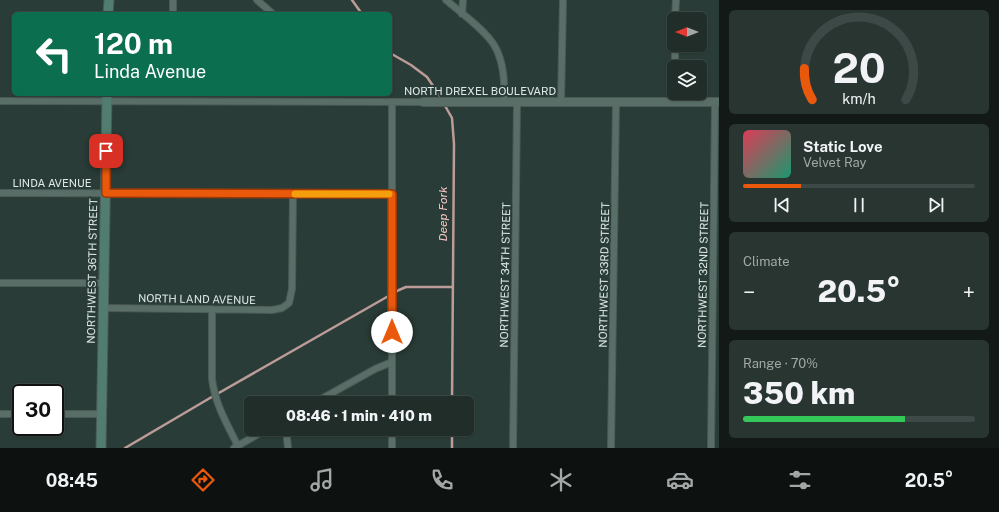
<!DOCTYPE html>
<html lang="en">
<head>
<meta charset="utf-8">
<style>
	:root { --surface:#202d29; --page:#283531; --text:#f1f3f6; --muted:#a2a8a8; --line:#3d4946; --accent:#ea580c }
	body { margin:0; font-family:"Public Sans",sans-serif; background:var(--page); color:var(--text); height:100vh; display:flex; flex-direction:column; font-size:15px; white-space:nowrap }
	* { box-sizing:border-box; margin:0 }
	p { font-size:13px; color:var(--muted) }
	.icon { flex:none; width:22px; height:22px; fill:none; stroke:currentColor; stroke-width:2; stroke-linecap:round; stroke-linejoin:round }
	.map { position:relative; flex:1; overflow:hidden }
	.panel { display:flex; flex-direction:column; gap:10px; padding:10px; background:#121917; width:280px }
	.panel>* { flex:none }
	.hud { position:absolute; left:12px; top:12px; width:380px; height:84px; border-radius:6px; box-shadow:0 1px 3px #0004,0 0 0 1px var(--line); background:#0b6e4f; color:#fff; overflow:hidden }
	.needle { width:26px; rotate:270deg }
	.tools { position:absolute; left:667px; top:12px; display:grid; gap:8px }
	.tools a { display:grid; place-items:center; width:40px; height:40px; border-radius:6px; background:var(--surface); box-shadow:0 1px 3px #0004,0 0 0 1px var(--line); font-size:20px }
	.speed { position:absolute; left:12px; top:384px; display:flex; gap:8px; font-size:20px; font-weight:700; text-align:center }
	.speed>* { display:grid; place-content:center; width:52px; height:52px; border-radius:50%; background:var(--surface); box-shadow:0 1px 3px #0004,0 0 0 1px var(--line); line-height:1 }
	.speed .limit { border:2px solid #111; border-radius:6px; background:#fff; color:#111 }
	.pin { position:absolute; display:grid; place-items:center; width:34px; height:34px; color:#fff; margin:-17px; border-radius:8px; box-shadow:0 2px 6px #0006 }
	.me { position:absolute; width:44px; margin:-22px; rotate:0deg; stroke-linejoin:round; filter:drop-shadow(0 0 3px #0008) }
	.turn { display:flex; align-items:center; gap:14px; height:84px; padding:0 16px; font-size:18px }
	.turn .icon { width:52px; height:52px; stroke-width:2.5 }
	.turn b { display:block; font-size:28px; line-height:34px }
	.big { font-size:30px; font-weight:800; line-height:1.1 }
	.panel .tile { flex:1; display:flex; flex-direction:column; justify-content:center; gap:6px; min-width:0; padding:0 14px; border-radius:6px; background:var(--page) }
	.panel .dial { align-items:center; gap:0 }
	.dial svg { height:104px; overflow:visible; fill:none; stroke:var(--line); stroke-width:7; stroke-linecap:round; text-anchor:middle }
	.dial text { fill:var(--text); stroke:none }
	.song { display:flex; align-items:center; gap:12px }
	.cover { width:48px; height:48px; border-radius:6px; background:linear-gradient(135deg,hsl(350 70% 55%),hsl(160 70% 35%)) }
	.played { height:4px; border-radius:2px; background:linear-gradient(90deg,var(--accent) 25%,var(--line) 25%) }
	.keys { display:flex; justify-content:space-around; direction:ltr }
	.heat { display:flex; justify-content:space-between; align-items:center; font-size:22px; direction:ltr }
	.charge { height:6px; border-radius:3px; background:linear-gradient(90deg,#34c759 70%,var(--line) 0) }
	.trip { position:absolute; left:244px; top:396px; width:230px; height:40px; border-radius:6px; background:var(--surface); box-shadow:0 1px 3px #0004,0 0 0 1px var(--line); font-weight:800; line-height:40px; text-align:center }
	.tabs { display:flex; height:64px; justify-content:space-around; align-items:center; background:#0d1210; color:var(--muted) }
	.tabs .icon { width:28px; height:28px }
	.tabs .active { color:var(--accent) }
	.tabs b { font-size:18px; color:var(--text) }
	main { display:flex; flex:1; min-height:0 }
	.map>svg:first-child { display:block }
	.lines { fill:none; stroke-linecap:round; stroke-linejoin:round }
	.stream { stroke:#bb9c98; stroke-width:2.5 }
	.minor-casing { stroke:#4a5a56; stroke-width:8 }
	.tertiary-casing { stroke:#4a5a56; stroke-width:10 }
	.secondary-casing { stroke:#4a5a56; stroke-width:11 }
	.minor { stroke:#5a6e68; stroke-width:6 }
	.tertiary { stroke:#5a6e68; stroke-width:8 }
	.secondary { stroke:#517d71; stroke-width:9 }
	.route-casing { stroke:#983908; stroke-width:10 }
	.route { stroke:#ea580c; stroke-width:7 }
	.slow { stroke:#f59e0b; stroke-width:7 }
	.labels { text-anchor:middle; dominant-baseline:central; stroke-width:4; stroke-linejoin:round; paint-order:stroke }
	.street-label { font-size:11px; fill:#dee9e6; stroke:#2a3c37 }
	.water-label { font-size:12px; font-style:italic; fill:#f7c7c4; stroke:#2a3c37 }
</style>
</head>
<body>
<main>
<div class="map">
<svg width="719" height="448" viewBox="0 0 719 448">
	<rect width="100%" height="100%" fill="#2a3c37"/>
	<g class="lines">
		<!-- stream -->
		<path class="stream" d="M352,0L362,14
			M390,53L411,65L427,77L442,99
			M444,104L452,118L454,144L452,403
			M452,429V448
			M125,448L210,398L399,290L406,287H453"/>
		<defs>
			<path id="minor" d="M257,0L273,14
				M446,0C460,12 485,30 494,45C504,61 505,84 504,103
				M173,14V0
				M462,14L463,0
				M675,19L676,0
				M675,67V45
				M0,101L423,102
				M674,102V93
				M561,103L563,0
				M0,193L392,194
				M0,283H104
				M103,308L272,310L282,308L289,303L292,289L293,194
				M212,309V379C215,404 227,424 238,446
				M314,403L375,369L392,362
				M392,403V102
				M0,414H21
				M55,414H102
				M286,429L288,448
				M392,429V448
				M234,448L267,429
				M513,448L517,103
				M611,448L616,102
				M711,448L715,102"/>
			<path id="tertiary" d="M423,102H719"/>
			<path id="secondary" d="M108,14L109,0
				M101,448L107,94"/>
		</defs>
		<!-- minor casing -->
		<use href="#minor" class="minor-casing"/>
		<!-- tertiary casing -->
		<use href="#tertiary" class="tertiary-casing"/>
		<!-- secondary casing -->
		<use href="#secondary" class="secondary-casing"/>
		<!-- minor -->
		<use href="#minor" class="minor"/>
		<!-- tertiary -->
		<use href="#tertiary" class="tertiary"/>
		<!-- secondary -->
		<use href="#secondary" class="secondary"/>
	</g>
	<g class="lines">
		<defs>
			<path id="route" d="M106,151V193L392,194V332"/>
		</defs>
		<!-- route casing -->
		<use href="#route" class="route-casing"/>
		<!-- route -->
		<use href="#route" class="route"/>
		<!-- slow -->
		<path class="slow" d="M295,194H389"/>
	</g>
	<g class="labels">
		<!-- street labels -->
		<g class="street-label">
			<text x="480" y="91">NORTH DREXEL BOULEVARD</text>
			<text x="52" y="183">LINDA AVENUE</text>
			<text transform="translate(92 271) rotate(-89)">NORTHWEST 36TH STREET</text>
			<text transform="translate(505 275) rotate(-89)">NORTHWEST 34TH STREET</text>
			<text transform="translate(604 275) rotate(-89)">NORTHWEST 33RD STREET</text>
			<text transform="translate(703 275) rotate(-89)">NORTHWEST 32ND STREET</text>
			<text transform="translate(197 299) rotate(1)">NORTH LAND AVENUE</text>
		</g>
		<!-- water labels -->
		<g class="water-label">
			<text transform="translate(443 214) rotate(-90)">Deep Fork</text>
		</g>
	</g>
</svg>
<div class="tools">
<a><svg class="needle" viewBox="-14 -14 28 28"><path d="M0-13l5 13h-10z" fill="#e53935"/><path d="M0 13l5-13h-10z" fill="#a2a8a8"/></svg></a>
<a><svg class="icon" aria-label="layers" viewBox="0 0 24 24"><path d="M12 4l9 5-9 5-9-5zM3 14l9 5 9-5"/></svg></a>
</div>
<div class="speed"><div class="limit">30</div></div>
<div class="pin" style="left:106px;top:151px;background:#d93025"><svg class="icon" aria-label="arrive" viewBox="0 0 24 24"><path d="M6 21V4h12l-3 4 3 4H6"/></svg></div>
<svg class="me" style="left:392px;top:332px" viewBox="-20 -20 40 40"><circle r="19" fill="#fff"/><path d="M0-13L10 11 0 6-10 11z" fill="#ea580c"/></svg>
<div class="trip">08:46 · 1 min · 410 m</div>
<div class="hud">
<div class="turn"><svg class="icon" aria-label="left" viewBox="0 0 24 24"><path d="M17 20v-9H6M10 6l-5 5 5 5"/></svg><div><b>120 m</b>Linda Avenue</div></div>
</div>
</div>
<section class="panel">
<div class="tile dial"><svg viewBox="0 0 100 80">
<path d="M14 69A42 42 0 1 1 86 69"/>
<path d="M14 69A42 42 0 0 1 8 45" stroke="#ea580c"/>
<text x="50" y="56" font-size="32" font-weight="700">20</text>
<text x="50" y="72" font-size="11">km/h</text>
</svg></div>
<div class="tile">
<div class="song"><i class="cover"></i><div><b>Static Love</b><p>Velvet Ray</p></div></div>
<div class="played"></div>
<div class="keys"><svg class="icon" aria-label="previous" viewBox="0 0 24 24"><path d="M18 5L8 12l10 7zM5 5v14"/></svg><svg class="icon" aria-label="pause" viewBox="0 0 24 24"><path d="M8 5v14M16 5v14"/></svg><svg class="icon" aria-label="next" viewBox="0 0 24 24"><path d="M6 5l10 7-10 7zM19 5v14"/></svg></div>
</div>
<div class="tile"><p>Climate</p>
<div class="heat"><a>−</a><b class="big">20.5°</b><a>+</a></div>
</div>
<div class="tile"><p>Range · 70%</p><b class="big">350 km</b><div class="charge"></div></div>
</section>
</main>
<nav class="tabs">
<b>08:45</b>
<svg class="icon active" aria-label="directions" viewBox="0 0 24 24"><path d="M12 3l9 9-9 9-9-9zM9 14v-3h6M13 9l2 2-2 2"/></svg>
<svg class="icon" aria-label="music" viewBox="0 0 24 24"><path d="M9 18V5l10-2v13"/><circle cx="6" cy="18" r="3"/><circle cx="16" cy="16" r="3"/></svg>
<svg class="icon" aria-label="phone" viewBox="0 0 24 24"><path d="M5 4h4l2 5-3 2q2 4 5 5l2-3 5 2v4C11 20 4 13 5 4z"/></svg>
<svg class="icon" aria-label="climate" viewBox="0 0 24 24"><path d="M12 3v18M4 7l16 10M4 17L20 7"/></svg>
<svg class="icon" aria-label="car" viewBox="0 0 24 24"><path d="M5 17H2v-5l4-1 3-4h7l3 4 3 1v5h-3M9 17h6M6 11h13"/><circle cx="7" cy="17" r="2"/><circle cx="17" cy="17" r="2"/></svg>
<svg class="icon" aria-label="filters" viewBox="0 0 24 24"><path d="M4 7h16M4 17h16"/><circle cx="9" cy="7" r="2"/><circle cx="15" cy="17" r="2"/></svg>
<b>20.5°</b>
</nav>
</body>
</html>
